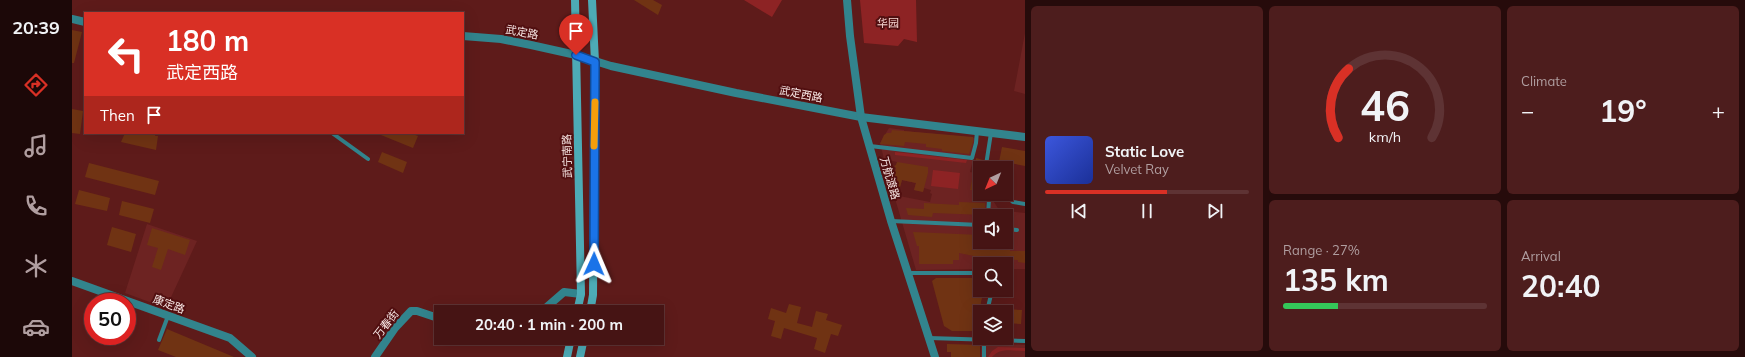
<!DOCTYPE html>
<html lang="en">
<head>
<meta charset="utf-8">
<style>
	:root { --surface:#461414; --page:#4d1d1d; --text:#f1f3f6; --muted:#b09ea0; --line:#5e3334; --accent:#d93025 }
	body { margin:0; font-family:Mulish,"Noto Sans SC",sans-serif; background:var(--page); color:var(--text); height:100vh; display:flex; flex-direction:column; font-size:15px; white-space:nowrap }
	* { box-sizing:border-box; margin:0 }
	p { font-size:13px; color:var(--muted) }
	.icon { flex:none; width:22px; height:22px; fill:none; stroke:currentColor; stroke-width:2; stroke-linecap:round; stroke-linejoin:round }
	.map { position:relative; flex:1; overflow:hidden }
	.panel { display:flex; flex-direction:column; gap:6px; padding:6px; background:#260b0b; width:720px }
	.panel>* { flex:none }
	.hud { position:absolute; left:12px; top:12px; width:380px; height:122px; border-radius:0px; box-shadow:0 4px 16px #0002,0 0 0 1px var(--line); background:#d93025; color:#fff; overflow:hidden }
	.needle { width:26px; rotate:223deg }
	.buttons { position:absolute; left:901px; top:161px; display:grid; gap:8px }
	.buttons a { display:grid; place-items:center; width:40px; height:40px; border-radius:0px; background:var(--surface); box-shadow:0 4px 16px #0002,0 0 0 1px var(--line); font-size:20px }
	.speed { position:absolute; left:12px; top:293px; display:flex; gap:8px; font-size:20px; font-weight:700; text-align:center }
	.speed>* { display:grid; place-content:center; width:52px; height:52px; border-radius:50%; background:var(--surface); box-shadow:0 4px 16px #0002,0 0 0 1px var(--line); line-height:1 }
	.speed .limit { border:6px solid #d22; background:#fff; color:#111 }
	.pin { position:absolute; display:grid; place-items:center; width:34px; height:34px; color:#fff; margin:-41px -17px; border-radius:50% 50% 50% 0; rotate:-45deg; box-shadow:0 0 4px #0007 }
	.pin .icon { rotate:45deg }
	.me { position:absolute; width:44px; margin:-22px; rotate:1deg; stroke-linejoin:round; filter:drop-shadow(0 0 3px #0008) }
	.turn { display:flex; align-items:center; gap:14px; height:84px; padding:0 16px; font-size:18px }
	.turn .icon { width:52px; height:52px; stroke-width:2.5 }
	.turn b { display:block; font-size:28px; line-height:34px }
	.then { display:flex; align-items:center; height:38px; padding:0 16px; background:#0003; gap:8px; font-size:15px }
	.big { font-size:30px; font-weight:700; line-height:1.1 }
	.panel .widget { flex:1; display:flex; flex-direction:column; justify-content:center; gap:6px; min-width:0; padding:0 14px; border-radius:6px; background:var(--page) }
	.panel .dial { align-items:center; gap:0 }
	.dial svg { height:104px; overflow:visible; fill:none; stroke:var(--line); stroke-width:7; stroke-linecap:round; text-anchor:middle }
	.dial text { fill:var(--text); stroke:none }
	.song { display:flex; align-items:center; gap:12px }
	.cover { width:48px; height:48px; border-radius:6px; background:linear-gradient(135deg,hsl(230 70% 55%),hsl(230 70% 35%)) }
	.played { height:4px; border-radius:2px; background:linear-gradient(90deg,var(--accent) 60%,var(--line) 60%) }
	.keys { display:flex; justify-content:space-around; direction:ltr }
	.heat { display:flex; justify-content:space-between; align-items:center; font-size:22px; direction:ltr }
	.charge { height:6px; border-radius:3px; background:linear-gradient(90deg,#34c759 27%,var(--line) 0) }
	.panel .tiles { flex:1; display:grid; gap:6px; grid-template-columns:repeat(3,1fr) }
	.widget:first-child { grid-row:span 2 }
	.trip { position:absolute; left:362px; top:305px; width:230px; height:40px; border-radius:0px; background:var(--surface); box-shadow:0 4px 16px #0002,0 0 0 1px var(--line); font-weight:700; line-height:40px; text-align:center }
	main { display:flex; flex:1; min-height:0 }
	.tabs { display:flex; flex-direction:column; width:72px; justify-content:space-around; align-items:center; background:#1c0808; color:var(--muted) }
	.tabs .icon { width:28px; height:28px }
	.tabs .current { color:var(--accent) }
	.tabs b { font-size:18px; color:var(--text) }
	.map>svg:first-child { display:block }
	.built { fill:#6d2322; fill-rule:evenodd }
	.green { fill:#8d2324 }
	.building { fill:#703313 }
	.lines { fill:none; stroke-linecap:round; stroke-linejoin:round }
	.service { stroke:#32848d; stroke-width:4 }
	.minor { stroke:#32848d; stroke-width:8 }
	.tertiary { stroke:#32848d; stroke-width:8 }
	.secondary { stroke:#4dabb6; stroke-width:8 }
	.route-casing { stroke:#114b97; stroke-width:10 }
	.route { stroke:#1a73e8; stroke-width:7 }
	.slow { stroke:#f59e0b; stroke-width:7 }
	.labels { text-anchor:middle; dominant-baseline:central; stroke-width:4; stroke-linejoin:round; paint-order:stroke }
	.park-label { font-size:11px; fill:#f6d5d1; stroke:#510f10 }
	.street-label { font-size:11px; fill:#f9e8e6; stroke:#510f10 }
</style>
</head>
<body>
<main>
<nav class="tabs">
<b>20:39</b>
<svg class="icon current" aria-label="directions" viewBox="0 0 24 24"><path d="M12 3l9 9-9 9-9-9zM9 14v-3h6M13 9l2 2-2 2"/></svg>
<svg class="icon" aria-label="music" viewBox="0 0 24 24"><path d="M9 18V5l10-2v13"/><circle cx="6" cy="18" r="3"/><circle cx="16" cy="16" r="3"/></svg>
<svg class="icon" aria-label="phone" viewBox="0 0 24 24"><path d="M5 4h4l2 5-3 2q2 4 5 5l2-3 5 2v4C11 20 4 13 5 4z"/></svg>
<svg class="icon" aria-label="climate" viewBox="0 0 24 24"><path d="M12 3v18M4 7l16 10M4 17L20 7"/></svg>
<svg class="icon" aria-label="car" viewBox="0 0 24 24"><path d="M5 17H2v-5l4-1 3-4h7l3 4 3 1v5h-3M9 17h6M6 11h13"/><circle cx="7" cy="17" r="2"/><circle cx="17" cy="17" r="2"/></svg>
</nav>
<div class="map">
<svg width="953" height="357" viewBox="0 0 953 357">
	<rect width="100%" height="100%" fill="#5e1b1a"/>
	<!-- built -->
	<path class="built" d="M953,33V94L942,91Z
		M817,128L832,130V131L906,138L898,172L908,174V194H917L927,210L953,213V269H934V264H908V269L844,270L822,195L858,202L860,194L858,193L859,190L852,188L851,192L842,190L844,183L830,180L828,187L820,186L825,162L812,159L808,143ZM908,216H934V242H908Z
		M75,224L125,241L94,308L53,293Z
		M909,343L953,345V357H909Z"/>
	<!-- green -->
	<path class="green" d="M672,0H710L700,17Z
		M788,0H844L845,42L832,39L826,46L792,43Z
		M823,152L895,160L894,163L823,155Z
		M861,170L888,173L886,189L859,186Z
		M926,347L953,348V351C942,351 928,347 920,357H916L920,351Z"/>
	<!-- building -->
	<path class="building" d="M562,0H581L590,5L586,15Z
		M0,30L10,32L2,63H0Z
		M0,109L11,111L8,134L0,133Z
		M820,130L901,137V142L897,154L870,151V149L854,147V144L833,142L832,146L808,144L812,135L815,133H819Z
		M53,133H84L83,136H86L84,150L49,142Z
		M304,133H338L346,136L341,148Z
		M930,147L953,151V166L938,163L937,168L926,167Z
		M310,152L335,162L331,173L306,162Z
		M904,158L911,160L910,168H908V191L905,190H898Z
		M825,162L856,167V173L851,192L842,190L844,183L830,180L828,187L820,186L824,168L822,166L824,165Z
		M17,163L87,181L83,195L13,177Z
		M7,190L38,198L35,211L3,204Z
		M50,201L82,209L78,223L47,215Z
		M887,202L913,203V215L861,213L860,217L836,215L834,208L852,209V203L887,205Z
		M40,227L64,234L59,252L35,245Z
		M80,228L118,240L113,255L96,249L89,270L80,267L86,248L75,245Z
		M841,232L908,235V242L938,243V251H953V263L946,262V260L917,259L887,253V260H881V264H847V246H845Z
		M864,278H908V290H912V298H910L909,302L908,325L904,331H880L872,326L860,281Z
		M717,304L729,307L725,323L740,327L744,311L756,314L754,320L770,325L766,336L759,334L753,353L742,349L745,338L712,328L709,339L699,336L703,321L696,319L699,308L714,313Z
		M934,309L950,310L949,324L934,323Z
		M95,329L162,357H104L86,350Z
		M875,344L908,345V357H879V352H875Z"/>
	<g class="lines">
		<!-- service -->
		<path class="service" d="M260,133L296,159
			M798,146L900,158L904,143L905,131
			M917,168L914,165L919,133
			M905,193V199L917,200L916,216
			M933,194L941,202L953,204
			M819,221L908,225
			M934,229L945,230
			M836,273H908
			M915,312L920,290
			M857,338L953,341
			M87,340L96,316
			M912,357V340"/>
		<!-- minor -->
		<path class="minor" d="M0,19L13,22
			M391,36L429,39L459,45L504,55L539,66L664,93L789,117L953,137
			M0,281L158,338L180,357
			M408,312L414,310L422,312
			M469,312L492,292L509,294
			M303,357L323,328L339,311H345L369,319"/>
		<!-- tertiary -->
		<path class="tertiary" d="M775,0L778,36L789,117L819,221L863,357"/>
		<!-- secondary -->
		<path class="secondary" d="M503,0L509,294L505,312
			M518,312L521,295L523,62L520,0
			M495,357L499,338
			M508,357L512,338"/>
	</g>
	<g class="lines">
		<defs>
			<path id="route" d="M504,55L523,62L522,264"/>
		</defs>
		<!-- route casing -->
		<use href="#route" class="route-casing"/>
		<!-- route -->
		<use href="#route" class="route"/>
		<!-- slow -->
		<path class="slow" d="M522,146L523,102"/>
	</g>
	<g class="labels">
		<!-- park labels -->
		<g class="park-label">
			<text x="816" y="23">华园</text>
		</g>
		<!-- street labels -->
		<g class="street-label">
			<text transform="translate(450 32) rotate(10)">武定路</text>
			<text transform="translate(729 94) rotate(11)">武定西路</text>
			<text transform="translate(495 156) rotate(-91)">武宁南路</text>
			<text transform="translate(818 178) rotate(74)">万航渡路</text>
			<text transform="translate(97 304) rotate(20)">康定路</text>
			<text transform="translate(314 324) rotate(-52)">万春街</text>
		</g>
	</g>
</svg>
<div class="buttons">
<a><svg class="needle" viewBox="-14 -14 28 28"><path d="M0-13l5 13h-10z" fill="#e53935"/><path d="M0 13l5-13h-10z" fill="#b09ea0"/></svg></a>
<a><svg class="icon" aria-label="sound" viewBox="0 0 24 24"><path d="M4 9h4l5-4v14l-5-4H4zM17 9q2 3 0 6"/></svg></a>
<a><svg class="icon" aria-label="search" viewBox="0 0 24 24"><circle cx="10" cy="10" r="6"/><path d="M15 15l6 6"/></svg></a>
<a><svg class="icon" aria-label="layers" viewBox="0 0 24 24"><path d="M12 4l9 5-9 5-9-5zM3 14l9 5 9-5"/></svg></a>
</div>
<div class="speed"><div class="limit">50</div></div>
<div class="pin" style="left:504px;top:55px;background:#d93025"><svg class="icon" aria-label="arrive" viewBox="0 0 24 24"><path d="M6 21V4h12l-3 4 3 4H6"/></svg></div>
<svg class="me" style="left:522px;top:264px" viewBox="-20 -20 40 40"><path d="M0-17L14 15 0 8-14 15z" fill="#1a73e8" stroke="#fff" stroke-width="4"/></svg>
<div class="trip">20:40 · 1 min · 200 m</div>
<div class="hud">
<div class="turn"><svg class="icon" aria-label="left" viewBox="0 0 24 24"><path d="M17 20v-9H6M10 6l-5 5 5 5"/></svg><div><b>180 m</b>武定西路</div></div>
<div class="then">Then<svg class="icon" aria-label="arrive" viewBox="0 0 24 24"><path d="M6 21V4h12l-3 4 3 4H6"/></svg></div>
</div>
</div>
<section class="panel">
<div class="tiles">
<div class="widget">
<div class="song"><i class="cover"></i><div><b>Static Love</b><p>Velvet Ray</p></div></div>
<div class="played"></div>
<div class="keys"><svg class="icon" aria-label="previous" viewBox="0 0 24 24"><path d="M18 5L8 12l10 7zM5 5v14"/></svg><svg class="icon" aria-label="pause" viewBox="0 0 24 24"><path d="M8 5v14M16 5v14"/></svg><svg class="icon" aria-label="next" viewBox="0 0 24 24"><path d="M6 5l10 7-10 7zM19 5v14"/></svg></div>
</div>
<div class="widget dial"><svg viewBox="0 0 100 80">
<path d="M14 69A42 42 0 1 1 86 69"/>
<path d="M14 69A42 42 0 0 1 22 16" stroke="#d93025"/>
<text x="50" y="56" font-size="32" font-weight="700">46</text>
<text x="50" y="72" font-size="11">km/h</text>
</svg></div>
<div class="widget"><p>Climate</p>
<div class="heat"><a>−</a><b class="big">19°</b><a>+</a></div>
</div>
<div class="widget"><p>Range · 27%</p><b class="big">135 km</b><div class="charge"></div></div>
<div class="widget"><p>Arrival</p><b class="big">20:40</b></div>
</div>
</section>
</main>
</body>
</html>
